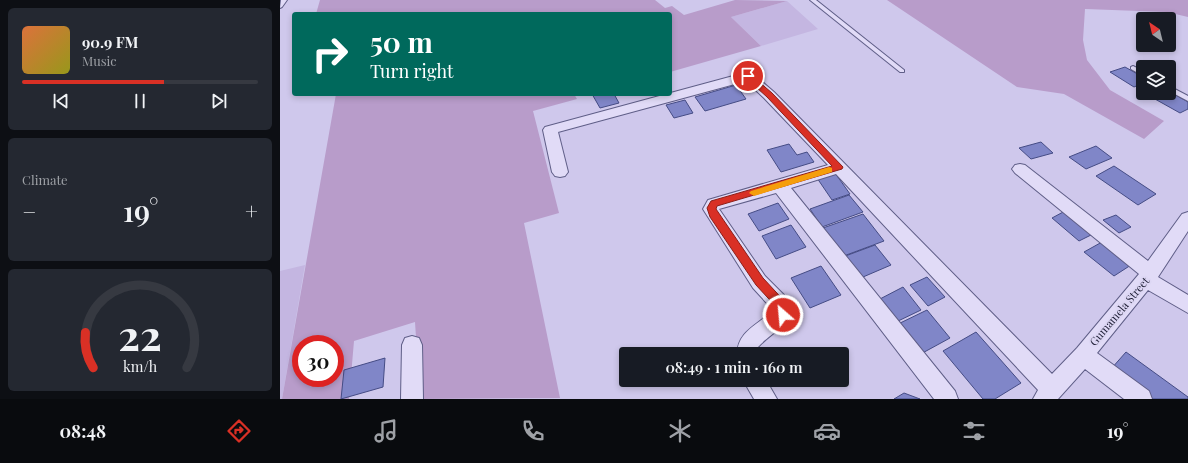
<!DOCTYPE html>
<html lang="en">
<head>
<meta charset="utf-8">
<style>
	:root { --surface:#171b24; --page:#242831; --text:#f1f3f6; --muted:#9ea1a6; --line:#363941; --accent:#d93025 }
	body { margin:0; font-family:"Playfair Display",serif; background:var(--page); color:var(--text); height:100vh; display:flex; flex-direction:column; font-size:15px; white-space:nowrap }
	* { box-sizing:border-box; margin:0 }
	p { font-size:13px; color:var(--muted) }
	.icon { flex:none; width:22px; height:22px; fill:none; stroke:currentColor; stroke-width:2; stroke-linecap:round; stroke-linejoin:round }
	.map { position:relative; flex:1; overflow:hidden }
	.details { display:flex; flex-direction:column; gap:8px; padding:8px; background:#0d0f14; width:280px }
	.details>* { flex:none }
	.banner { position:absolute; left:12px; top:12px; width:380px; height:84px; border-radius:4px; box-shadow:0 2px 6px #0003; background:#00695c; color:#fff; overflow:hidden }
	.needle { width:26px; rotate:325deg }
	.controls { position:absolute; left:856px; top:12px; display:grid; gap:8px }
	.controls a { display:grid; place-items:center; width:40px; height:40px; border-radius:4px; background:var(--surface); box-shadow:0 2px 6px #0003; font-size:20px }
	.speed { position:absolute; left:12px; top:335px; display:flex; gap:8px; font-size:20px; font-weight:700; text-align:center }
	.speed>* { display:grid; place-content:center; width:52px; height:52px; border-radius:50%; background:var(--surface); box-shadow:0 2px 6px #0003; line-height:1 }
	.speed .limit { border:6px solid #d22; background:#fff; color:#111 }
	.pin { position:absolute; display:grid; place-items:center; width:34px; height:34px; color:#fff; margin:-17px; border:2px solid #fff; border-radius:50%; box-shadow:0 1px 4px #0007 }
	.me { position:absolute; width:44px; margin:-22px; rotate:333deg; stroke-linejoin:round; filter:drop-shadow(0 0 3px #0008) }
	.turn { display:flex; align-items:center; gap:14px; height:84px; padding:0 12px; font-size:18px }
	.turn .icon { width:52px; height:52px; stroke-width:2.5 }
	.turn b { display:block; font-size:28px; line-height:34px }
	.big { font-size:30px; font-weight:600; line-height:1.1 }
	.details .card { flex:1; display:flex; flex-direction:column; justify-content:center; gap:6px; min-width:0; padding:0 14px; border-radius:6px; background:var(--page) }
	.details .dial { align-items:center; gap:0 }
	.dial svg { height:104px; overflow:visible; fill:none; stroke:var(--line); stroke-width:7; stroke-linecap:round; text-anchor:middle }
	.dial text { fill:var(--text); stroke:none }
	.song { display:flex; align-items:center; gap:12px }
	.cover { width:48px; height:48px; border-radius:6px; background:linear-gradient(135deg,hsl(20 70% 55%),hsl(60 70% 35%)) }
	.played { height:4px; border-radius:2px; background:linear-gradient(90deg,var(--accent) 60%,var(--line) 60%) }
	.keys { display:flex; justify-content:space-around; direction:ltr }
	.heat { display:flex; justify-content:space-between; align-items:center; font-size:22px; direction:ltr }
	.trip { position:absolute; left:339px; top:347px; width:230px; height:40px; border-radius:4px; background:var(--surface); box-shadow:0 2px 6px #0003; font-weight:600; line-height:40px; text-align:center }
	.tabs { display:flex; height:64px; justify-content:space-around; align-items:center; background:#090b0e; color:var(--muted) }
	.tabs .icon { width:28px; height:28px }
	.tabs .on { color:var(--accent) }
	.tabs b { font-size:18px; color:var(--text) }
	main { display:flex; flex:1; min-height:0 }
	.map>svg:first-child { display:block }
	.farmland { fill:#c4b6e1 }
	.green { fill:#b89cca; fill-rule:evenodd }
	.building { fill:#8086c8; stroke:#454c85 }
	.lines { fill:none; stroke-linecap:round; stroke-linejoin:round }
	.lane-casing { stroke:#5f5e87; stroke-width:2 }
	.street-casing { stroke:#5f5e87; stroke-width:2 }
	.lane { fill:#e1dbf7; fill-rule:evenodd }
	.street { fill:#e1dbf7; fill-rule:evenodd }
	.route { fill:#d93025; stroke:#8d1f18 }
	.slow { fill:#f59e0b }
	.labels { text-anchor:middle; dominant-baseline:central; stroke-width:4; stroke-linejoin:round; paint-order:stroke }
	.street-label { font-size:11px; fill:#212138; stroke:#ddd7f4 }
</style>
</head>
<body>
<main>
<section class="details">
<div class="card">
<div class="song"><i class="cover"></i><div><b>90.9 FM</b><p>Music</p></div></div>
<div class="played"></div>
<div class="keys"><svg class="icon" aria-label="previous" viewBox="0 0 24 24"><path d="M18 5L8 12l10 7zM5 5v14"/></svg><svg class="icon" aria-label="pause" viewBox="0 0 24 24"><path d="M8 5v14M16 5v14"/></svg><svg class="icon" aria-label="next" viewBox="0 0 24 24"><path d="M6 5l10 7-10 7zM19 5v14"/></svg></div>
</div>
<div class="card"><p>Climate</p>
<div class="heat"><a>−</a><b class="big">19°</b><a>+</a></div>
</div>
<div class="card dial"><svg viewBox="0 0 100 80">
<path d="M14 69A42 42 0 1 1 86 69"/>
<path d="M14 69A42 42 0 0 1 8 42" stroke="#d93025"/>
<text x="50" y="56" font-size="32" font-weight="700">22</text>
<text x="50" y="72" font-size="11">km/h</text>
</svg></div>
</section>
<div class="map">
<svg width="908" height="399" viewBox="0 0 908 399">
	<rect width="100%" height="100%" fill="#cfc8ec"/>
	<!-- farmland -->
	<path class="farmland" d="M507,1L538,29L481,46L451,17Z
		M25,265L2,399H0V271Z"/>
	<!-- green -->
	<path class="green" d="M40,0H375L385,8L392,6L404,15L455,0L507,1L451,17L481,46L390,72V14H36Z
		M607,0H908V17L887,12L805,9L803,40L807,60L830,90L884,121L864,139L784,94L737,87Z
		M56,94H294L297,99L253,111L279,213L244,223L280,398L140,399L135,322L74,341L69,399H2ZM21,344H55V378H21Z"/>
	<!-- building -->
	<path class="building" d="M845,67L863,77V83L854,87L830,72Z
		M456,85L466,99L425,111L415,97Z
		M889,91L908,102V109L900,113L866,94L889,93Z
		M312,94H334L339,103L320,108Z
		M405,100L413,113L394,118L386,105Z
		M761,142L773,153L751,159L739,148Z
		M509,144L517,155L527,152L534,162L501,172L487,150Z
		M816,146L832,158L806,169L789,157Z
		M834,166L876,194L858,205L816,176Z
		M555,173L570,194L552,200L537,178Z
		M569,195L583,212L542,227L530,209Z
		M498,203L509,219L479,231L468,214Z
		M785,211L813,234L799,241L772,218Z
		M583,214L604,241L561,257L540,229Z
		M836,215L851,227L839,233L823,220Z
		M511,225L526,247L496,259L482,236Z
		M822,242L851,265L834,276L804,252Z
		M595,245L611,265L576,280L560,258Z
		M541,266L561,295L530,308L511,278Z
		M647,277L665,297L648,306L630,285Z
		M623,287L641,310L616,322L598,300Z
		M647,310L670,338L637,356L614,326Z
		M696,332L741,383L715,399H703L663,351Z
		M846,352L908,397V399H870L831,369Z
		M105,358L103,387L61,399L64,370Z
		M624,393L640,399H614Z"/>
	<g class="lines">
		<defs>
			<path id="lane" d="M1,0H7L2,7L0,8Z
				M530,0H536L624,70V72H620Z
				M853,66L863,71V76L851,69V67Z
				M889,86L908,96V101L889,91Z"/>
			<path id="street" d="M468,72L472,73L494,92L772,374L797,348L859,274L735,173L732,169L735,165L740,164L745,165L868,261L902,214L908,212V231L878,277L908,295V313L868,290L817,353L869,391L872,399H844L805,369L778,399H753L758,390L556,174L511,188L675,391L678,399H654L496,193L439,209L485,276L511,302L514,308C505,329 492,332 478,347L477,354H457C458,330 479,325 493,310L473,288L423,209L428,200L548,165L484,98L466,81L278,132L288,172L285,176L280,177L275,176L272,172L263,130L265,127Z
				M132,336L139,338L142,345L143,399H121L122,345L125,338Z
				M463,380H486L497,399H474Z"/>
		</defs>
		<!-- lane casing -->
		<use href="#lane" class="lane-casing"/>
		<!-- street casing -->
		<use href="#street" class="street-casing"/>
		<!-- lane -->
		<use href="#lane" class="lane"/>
		<!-- street -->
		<use href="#street" class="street"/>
	</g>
	<!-- route -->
	<path class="route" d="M466,75H471L492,93L563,167L562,169L437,206L436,209L483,278L508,305C510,310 509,313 507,318L503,319L499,318V310L476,285L430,217L427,208L431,201L552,166L487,97L466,78Z"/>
	<!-- slow -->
	<path class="slow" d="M549,167L552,168V172L474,196L469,193L471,191Z"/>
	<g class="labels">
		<!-- street labels -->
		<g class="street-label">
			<text transform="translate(839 311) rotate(-50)">Gumamela Street</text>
		</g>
	</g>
</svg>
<div class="controls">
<a><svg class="needle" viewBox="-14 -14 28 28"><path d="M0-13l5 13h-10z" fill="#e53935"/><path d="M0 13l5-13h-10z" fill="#9ea1a6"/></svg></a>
<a><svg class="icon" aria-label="layers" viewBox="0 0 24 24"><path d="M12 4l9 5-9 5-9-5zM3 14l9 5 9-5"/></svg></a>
</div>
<div class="speed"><div class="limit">30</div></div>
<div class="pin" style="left:468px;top:76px;background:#d93025"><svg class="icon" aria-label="arrive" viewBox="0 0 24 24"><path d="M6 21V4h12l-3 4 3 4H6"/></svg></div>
<svg class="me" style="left:503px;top:315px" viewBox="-20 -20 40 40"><circle r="17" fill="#d93025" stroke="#fff" stroke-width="3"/><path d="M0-11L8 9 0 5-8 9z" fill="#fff"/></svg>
<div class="trip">08:49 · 1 min · 160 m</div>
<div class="banner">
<div class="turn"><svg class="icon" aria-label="right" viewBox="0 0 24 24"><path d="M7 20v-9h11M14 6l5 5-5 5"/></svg><div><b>50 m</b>Turn right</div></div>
</div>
</div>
</main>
<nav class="tabs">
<b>08:48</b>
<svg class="icon on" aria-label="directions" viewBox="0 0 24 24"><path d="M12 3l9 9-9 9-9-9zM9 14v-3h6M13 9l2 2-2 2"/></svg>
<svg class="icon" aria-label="music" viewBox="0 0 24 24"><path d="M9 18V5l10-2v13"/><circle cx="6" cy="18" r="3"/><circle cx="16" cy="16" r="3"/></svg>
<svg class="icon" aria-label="phone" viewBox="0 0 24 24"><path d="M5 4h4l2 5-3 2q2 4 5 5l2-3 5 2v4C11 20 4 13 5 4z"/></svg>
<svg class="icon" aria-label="climate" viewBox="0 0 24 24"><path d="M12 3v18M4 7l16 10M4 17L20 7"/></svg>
<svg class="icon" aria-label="car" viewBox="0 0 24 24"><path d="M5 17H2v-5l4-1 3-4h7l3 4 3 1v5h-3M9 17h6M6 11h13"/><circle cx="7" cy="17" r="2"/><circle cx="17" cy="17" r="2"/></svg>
<svg class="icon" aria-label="filters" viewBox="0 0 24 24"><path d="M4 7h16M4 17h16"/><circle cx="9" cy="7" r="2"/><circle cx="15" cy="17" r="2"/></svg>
<b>19°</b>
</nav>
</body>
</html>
